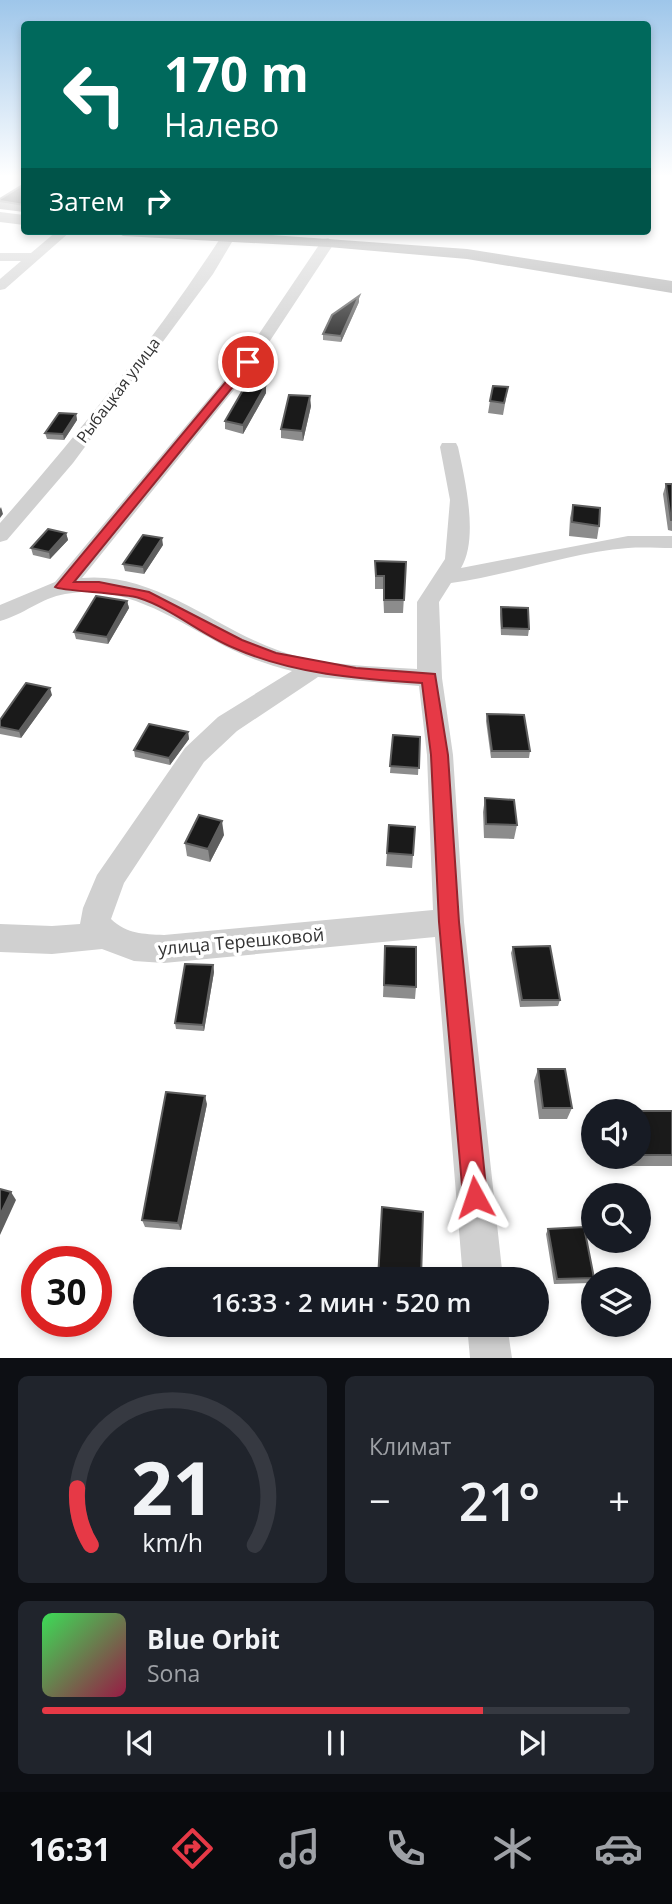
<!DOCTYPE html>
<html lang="ru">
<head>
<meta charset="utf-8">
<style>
	:root { --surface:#171b24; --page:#20242c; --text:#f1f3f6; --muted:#9ea1a6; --line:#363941; --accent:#e63946 }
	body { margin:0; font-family:"Open Sans",sans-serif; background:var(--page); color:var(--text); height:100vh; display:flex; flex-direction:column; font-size:26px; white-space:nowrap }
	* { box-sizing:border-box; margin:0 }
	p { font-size:23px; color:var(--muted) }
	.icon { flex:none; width:38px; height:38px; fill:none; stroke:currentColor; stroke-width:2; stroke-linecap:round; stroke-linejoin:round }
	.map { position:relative; height:1358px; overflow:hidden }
	.side { display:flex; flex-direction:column; gap:18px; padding:18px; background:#0d0f14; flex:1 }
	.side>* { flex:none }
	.banner { position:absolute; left:21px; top:21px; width:630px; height:214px; border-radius:7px; box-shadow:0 4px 10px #0003; background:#00695c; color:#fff; overflow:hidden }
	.buttons { position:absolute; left:581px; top:1099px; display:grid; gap:14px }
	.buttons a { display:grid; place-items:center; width:70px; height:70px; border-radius:50%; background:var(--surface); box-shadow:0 4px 10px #0003; font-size:35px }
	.speed { position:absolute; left:21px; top:1246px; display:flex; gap:14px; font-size:35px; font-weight:700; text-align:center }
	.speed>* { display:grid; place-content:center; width:91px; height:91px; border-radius:50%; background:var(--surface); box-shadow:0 4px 10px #0003; line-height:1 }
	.speed .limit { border:10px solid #d22; background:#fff; color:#111 }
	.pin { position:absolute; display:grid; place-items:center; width:60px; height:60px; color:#fff; margin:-30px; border:4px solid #fff; border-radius:50%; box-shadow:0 2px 7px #0007 }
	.me { position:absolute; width:77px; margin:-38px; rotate:355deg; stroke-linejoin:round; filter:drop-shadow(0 0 5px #0008) }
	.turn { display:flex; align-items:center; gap:24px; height:147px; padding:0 28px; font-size:32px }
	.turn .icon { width:91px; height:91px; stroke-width:2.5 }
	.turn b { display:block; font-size:49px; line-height:60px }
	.then { display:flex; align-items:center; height:66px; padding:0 28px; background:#0003; gap:14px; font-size:26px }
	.big { font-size:52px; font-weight:600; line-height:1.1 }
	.side .widget { flex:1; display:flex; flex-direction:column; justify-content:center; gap:10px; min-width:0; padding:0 24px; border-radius:10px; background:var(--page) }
	.side .dial { align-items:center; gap:0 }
	.dial svg { height:182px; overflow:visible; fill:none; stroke:var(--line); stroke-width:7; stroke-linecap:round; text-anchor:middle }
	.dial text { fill:var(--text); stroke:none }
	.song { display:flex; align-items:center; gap:21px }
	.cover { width:84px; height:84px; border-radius:10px; background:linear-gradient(135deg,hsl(130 70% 55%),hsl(340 70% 35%)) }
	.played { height:7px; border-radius:4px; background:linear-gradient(90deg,var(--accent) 75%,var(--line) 75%) }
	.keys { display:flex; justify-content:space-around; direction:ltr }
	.heat { display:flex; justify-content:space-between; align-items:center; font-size:38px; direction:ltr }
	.side .tiles { flex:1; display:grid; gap:18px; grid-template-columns:1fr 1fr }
	.widget:last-child { grid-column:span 2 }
	.trip { position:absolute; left:133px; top:1267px; width:416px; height:70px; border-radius:35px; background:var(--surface); box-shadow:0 4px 10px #0003; font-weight:600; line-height:70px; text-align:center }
	.tab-bar { display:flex; height:112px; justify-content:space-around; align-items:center; background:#090b0e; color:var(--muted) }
	.tab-bar .icon { width:49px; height:49px }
	.tab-bar .active { color:var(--accent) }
	.tab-bar b { font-size:32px; color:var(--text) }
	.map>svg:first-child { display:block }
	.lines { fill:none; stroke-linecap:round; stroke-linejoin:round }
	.minor { fill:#d0d0d0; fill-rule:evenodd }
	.major { fill:#ababab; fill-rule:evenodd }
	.wall { fill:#8c8c8c }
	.shaded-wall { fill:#5f5f5f }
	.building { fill:#1a1a1a; stroke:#5f5f5f; stroke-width:2 }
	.route { fill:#e63946; stroke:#96252e; stroke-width:2 }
	.labels { text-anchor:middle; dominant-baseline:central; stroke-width:7; stroke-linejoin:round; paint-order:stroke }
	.far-street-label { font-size:16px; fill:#333; stroke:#fff }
	.street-label { font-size:18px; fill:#333; stroke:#fff }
</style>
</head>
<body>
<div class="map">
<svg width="672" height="1358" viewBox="0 0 672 1358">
	<rect width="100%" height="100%" fill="#fff"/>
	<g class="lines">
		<!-- minor -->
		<path class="minor" d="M57,231H71L5,289L0,290V279L21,261H0V253H31Z
			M228,233L235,237L213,274L73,463L7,540L0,542V523C80,432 157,336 223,234Z
			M328,238L335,242L254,365L82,578C154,571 216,629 280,651C323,666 372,666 417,669V602L445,559L450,500L440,447L442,443H456L458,447C465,479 479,539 461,568L628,536H672V548C658,548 643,547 628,548C568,553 511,575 451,583L439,602L442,678L453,755L464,922L503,1279H463L435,937L164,963L134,961L102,949L52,954L0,952V924L52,926L80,924L83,908L97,875L185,748L218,717L292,671C273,666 253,660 235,651C181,625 129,582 65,594C41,598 23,615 0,621V605L55,582L242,359L323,239ZM318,677L419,686L427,755L433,910L164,935C143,934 127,934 111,919L124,883L204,762L237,731Z
			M467,1325H507L512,1358H470Z"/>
		<!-- major -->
		<path class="major" d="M0,212L24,215V225L0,222Z
			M115,231H217L467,249L672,281V293L467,259L328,247L123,236Z"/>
	</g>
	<!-- wall -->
	<path class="wall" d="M24,186V212L0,209V199Z
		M359,302L341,342L323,340V334Z
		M266,385V393L243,434L225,429V421Z
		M508,387L503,415L488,413L490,401Z
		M311,406L303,441L281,438V429Z
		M76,414L77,420L64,440L47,439L45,433Z
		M666,484H672V531L668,530L663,494Z
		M573,505L599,526L597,539L569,536L570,518Z
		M66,533L68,540L50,559L33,555L31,548Z
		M163,545L144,574L125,571L123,564Z
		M375,561L406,562L403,613H384L383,589H375Z
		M127,601L129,608L108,644L76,639L74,632Z
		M501,607L529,629L528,636L501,635L500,614Z
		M52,695L21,738L0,734V720Z
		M487,714L530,751L529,758H491L486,721Z
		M188,732L189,739L170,765L135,757L134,750Z
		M393,735L420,737L418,775L390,773Z
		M485,798L517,825L514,839L484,838L483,812Z
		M389,825L413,855L412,868L386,866Z
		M224,835L210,862L187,856L185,843Z
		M385,946L416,987L415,999L383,997Z
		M513,947L560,1000L558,1006L520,1007L511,953Z
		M213,965L214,972L204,1031L176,1029L175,1023Z
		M538,1069L572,1108L567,1119H539L534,1081Z
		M207,1104L181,1230L145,1227L142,1220Z
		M639,1111H672V1166H623L621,1157H639Z
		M548,1229L594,1278L591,1283L554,1284L546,1234Z"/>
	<!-- shaded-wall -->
	<path class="shaded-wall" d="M359,296V302L341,342V336Z
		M266,385V393L243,434V425Z
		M310,396L311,406L303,441L302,431Z
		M76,414L77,420L64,440L63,434Z
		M1,507L3,514L0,518V509Z
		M66,533L68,540L50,559L49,552Z
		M162,538L163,545L144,574L143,567Z
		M127,601L129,608L108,644L107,637Z
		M50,688L52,695L21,738L19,731Z
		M188,732L189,739L170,765L169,758Z
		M222,821L224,835L210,862L208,849Z
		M213,965L214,972L204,1031L203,1025Z
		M205,1096L207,1104L181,1230L178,1223Z
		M11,1192L16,1200L0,1235V1215Z"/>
	<!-- building -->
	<path class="building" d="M21,186H24V205L0,201V199Z
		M359,296L341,336L323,334L332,315Z
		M247,383L266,385L243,425L225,421Z
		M493,386L508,387L504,403L490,401Z
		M289,395L310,396L302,431L281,429Z
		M59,413L76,414L63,434L45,433Z
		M666,484H672V520H671Z
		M573,505L600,508L599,526L572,522Z
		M48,529L66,533L49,552L31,548Z
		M143,535L162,538L143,567L123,564Z
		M375,561L406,562L404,600H384V576H376Z
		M96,596L127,601L107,637L74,632Z
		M501,607L528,608L529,629L502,628Z
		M26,683L50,688L19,731L0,727V720Z
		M487,714L524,715L530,751H492Z
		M149,724L188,732L169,758L134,750Z
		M393,735L420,737L419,768L390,766Z
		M485,798L514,800L517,825L486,824Z
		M199,815L222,821L208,849L185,843Z
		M389,825L415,827L413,855L387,853Z
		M385,946L416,947V987L384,985Z
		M550,946L560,1000H522L513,947Z
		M185,964L213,965L203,1025L175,1023Z
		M538,1069H565L572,1108H543Z
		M166,1092L205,1096L178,1223L142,1220Z
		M620,1111H672V1155H639V1111Z
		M0,1189L11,1192L0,1215Z
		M382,1207L423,1212L421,1279H378Z
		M584,1227L594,1278L557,1279L548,1229Z"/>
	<!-- sky -->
	<linearGradient id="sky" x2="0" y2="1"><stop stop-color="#9ec6ea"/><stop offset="0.48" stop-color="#fff"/><stop offset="1" stop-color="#fff" stop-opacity="0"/></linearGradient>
	<rect width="672" height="367" fill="url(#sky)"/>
	<!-- route -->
	<path class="route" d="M244,360L253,362L74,582H99L149,592L242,640L276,653L356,668L435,674L448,755L459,922L487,1197L484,1205L475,1209L466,1205L463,1197L439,922L431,755L422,683C358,679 293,674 234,648C202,635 171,608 139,598C123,593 60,591 55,587Z"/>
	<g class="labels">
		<!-- far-street labels -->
		<g class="far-street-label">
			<text transform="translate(118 390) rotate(-53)">Рыбацкая улица</text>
		</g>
		<!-- street labels -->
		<g class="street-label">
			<text transform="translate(241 941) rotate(-5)">улица Терешковой</text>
		</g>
	</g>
</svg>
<div class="buttons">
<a><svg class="icon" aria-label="sound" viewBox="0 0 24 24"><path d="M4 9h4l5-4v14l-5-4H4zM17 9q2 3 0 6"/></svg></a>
<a><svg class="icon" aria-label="search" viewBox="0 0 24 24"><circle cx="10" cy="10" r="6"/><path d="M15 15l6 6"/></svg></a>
<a><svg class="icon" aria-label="layers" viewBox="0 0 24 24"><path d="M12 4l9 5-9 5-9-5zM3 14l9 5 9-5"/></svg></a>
</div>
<div class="speed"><div class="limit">30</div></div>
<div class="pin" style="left:248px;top:362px;background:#d93025"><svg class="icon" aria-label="arrive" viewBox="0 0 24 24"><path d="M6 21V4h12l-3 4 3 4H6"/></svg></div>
<svg class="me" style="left:475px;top:1197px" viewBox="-20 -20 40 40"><path d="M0-17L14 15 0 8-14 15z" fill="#e63946" stroke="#fff" stroke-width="4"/></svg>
<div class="trip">16:33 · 2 мин · 520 m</div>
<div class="banner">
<div class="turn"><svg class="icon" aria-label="left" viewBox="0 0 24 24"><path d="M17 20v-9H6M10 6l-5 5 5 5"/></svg><div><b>170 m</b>Налево</div></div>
<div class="then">Затем<svg class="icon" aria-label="right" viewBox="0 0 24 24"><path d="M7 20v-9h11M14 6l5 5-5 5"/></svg></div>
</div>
</div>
<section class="side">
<div class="tiles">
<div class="widget dial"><svg viewBox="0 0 100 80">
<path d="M14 69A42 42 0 1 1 86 69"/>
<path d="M14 69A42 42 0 0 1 8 44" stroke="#e63946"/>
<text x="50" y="56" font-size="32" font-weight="700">21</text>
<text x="50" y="72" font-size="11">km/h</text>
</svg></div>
<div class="widget"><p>Климат</p>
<div class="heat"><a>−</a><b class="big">21°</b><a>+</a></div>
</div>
<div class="widget">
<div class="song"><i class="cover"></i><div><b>Blue Orbit</b><p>Sona</p></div></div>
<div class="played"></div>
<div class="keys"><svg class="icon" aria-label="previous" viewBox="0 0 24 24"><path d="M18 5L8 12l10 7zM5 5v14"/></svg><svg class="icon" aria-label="pause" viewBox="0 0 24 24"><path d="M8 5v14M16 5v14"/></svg><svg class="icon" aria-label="next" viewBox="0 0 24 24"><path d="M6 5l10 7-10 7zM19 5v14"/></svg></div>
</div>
</div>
</section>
<nav class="tab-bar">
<b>16:31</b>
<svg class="icon active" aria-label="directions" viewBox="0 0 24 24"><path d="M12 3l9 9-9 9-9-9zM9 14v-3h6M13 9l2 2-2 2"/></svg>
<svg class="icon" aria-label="music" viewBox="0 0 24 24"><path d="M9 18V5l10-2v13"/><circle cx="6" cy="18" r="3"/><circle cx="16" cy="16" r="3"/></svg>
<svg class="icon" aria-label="phone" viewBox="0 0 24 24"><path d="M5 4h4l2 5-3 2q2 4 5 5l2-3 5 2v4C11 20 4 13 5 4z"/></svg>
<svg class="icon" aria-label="climate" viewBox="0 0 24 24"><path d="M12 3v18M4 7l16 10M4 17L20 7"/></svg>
<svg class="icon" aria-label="car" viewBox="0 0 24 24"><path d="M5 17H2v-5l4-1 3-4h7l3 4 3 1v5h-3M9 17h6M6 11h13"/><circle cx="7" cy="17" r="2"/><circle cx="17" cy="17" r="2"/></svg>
</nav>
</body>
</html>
